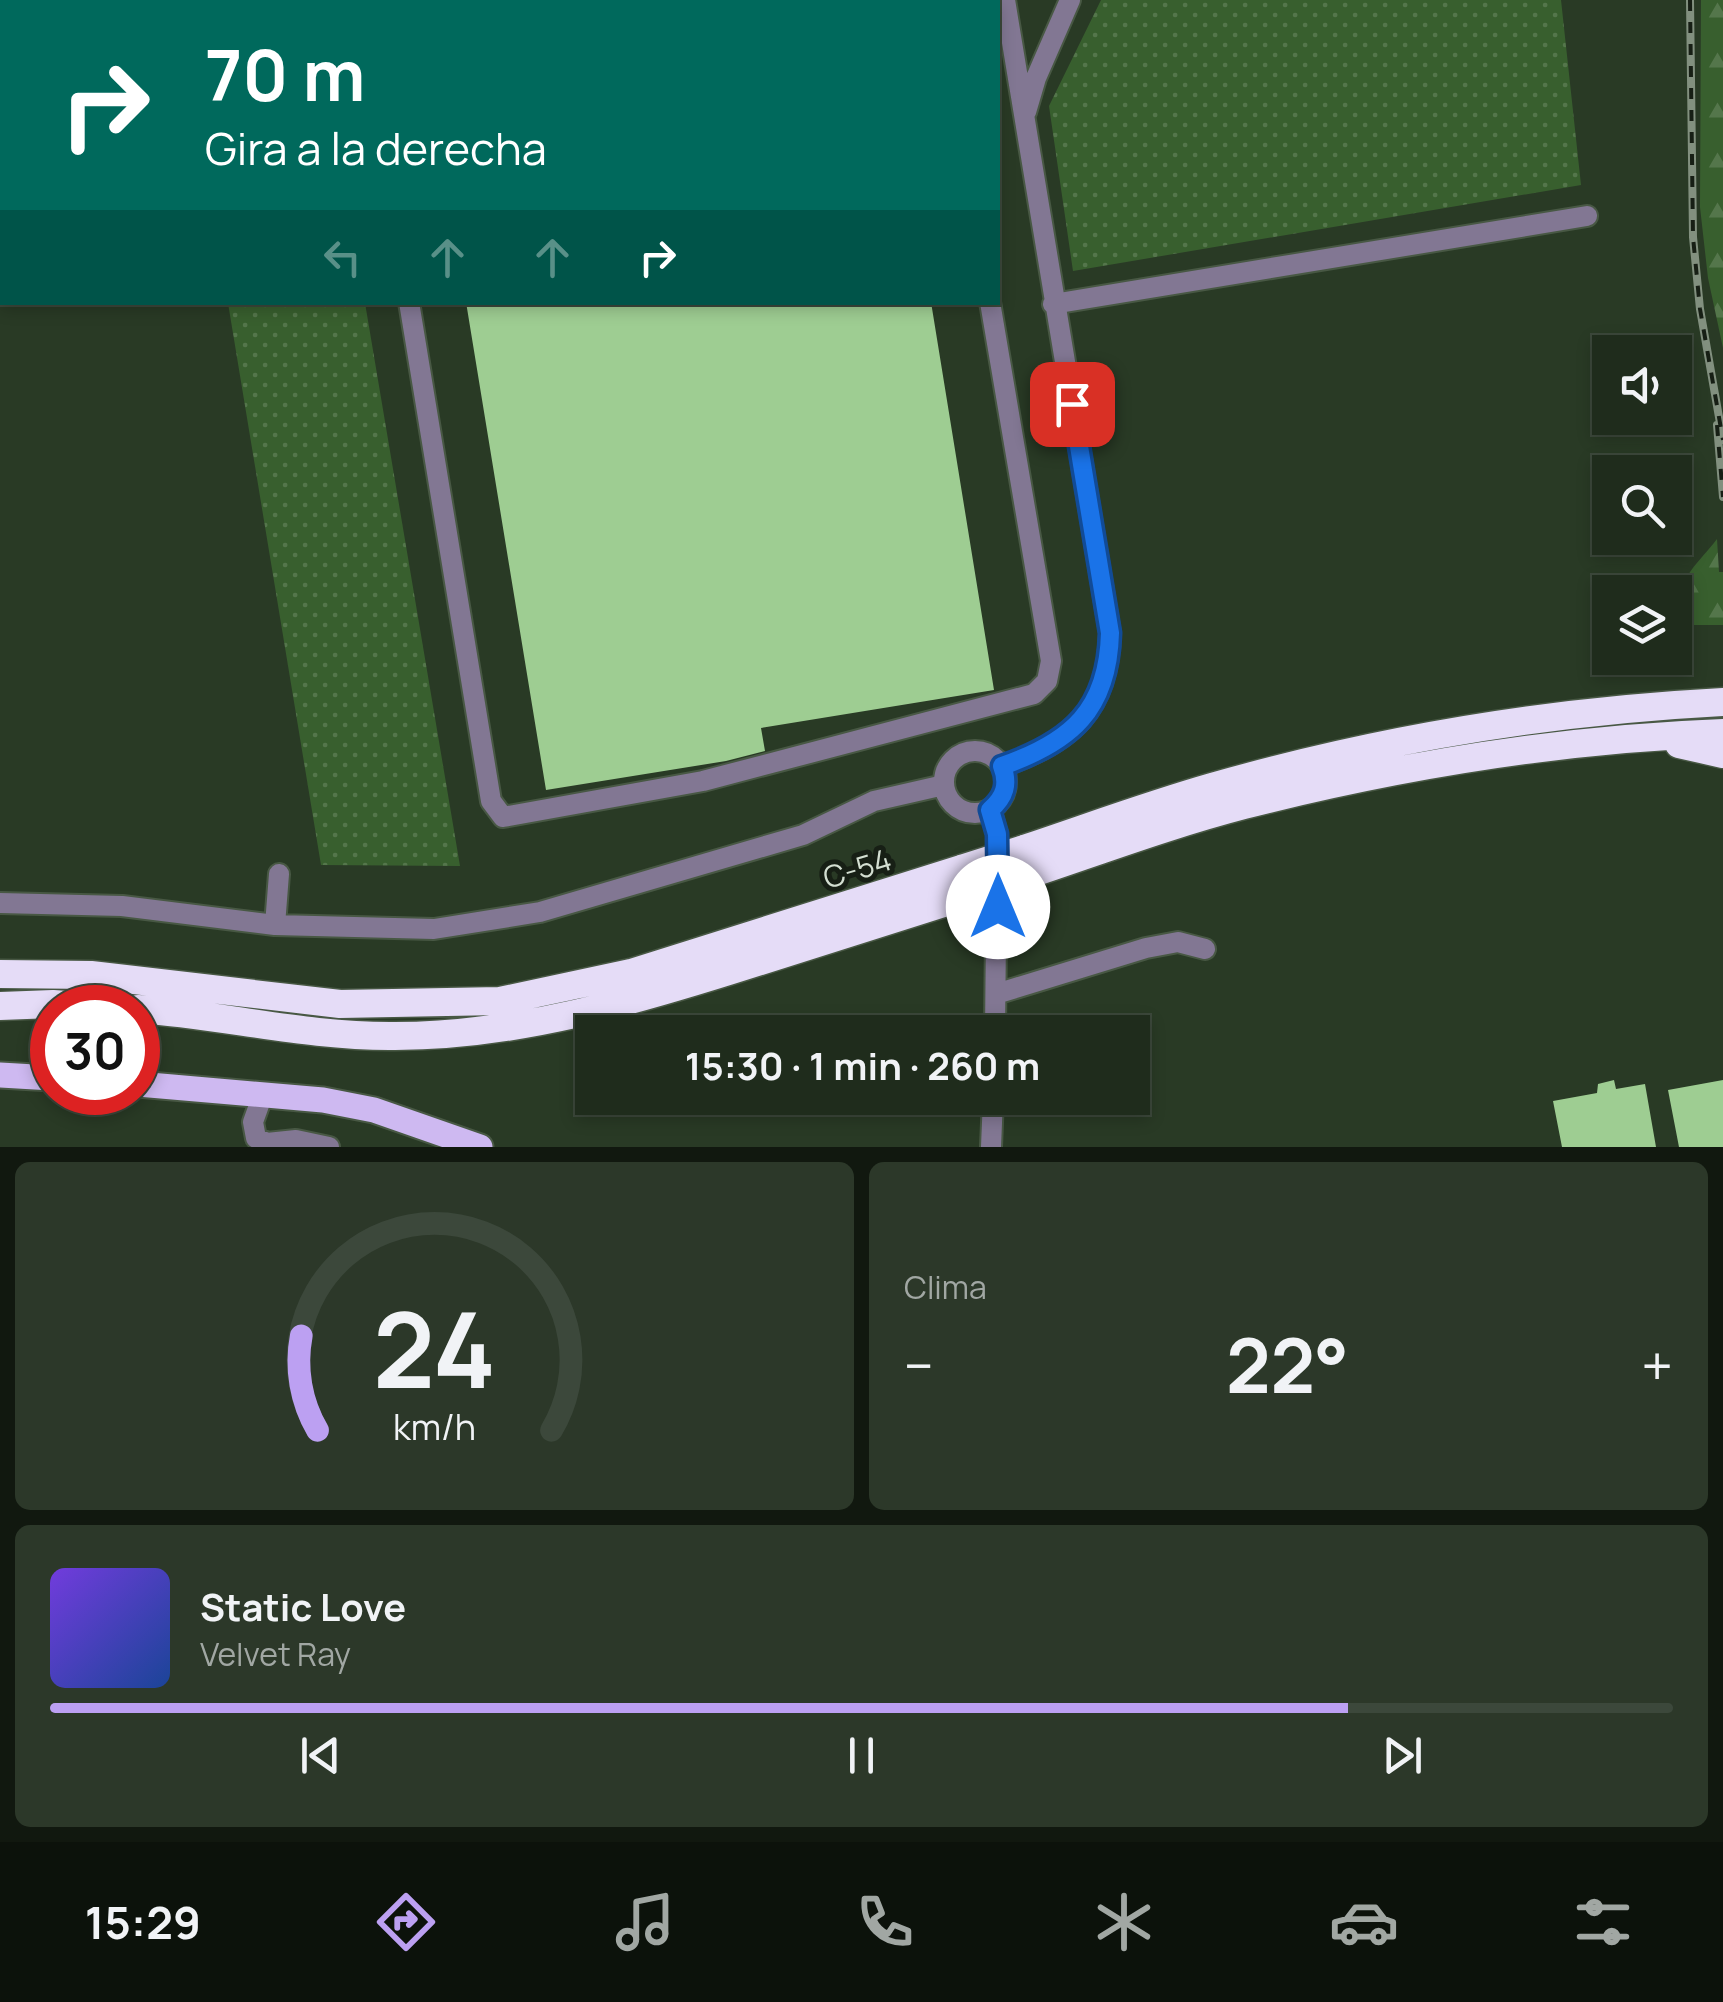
<!DOCTYPE html>
<html lang="es">
<head>
<meta charset="utf-8">
<style>
	:root { --surface:#1f2c1c; --page:#2c3829; --text:#f1f3f6; --muted:#a1a7a3; --line:#3c483b; --accent:#bca0f2 }
	body { margin:0; font-family:Manrope,sans-serif; background:var(--page); color:var(--text); height:100vh; display:flex; flex-direction:column; font-size:38px; white-space:nowrap }
	* { box-sizing:border-box; margin:0 }
	p { font-size:32px; color:var(--muted) }
	.icon { flex:none; width:55px; height:55px; fill:none; stroke:currentColor; stroke-width:2; stroke-linecap:round; stroke-linejoin:round }
	.map { position:relative; height:1147px; overflow:hidden }
	.panel { display:flex; flex-direction:column; gap:15px; padding:15px; background:#11180f; flex:1 }
	.panel>* { flex:none }
	.banner { position:absolute; left:0px; top:0px; width:1000px; height:305px; box-shadow:0 5px 15px #0003,0 0 0 2px var(--line); background:#00695c; color:#fff; overflow:hidden }
	.fabs { position:absolute; left:1592px; top:335px; display:grid; gap:20px }
	.fabs a { display:grid; place-items:center; width:100px; height:100px; border-radius:0px; background:var(--surface); box-shadow:0 5px 15px #0003,0 0 0 2px var(--line); font-size:50px }
	.speed { position:absolute; left:30px; top:985px; display:flex; gap:20px; font-size:50px; font-weight:700; text-align:center }
	.speed>* { display:grid; place-content:center; width:130px; height:130px; border-radius:50%; background:var(--surface); box-shadow:0 5px 15px #0003,0 0 0 2px var(--line); line-height:1 }
	.speed .limit { border:15px solid #d22; background:#fff; color:#111 }
	.pin { position:absolute; display:grid; place-items:center; width:85px; height:85px; color:#fff; margin:-42px; border-radius:20px; box-shadow:0 5px 15px #0006 }
	.me { position:absolute; width:110px; margin:-55px; rotate:0deg; stroke-linejoin:round; filter:drop-shadow(0 0 8px #0008) }
	.turn { display:flex; align-items:center; gap:35px; height:210px; padding:0 40px; font-size:45px }
	.turn .icon { width:130px; height:130px; stroke-width:2.5 }
	.turn b { display:block; font-size:70px; line-height:85px }
	.lanes { display:flex; align-items:center; height:95px; padding:0 40px; background:#0003; justify-content:center; gap:50px; direction:ltr }
	.lanes .off { opacity:.35 }
	.big { font-size:75px; font-weight:700; line-height:1.1 }
	.panel .tile { flex:1; display:flex; flex-direction:column; justify-content:center; gap:15px; min-width:0; padding:0 35px; border-radius:15px; background:var(--page) }
	.panel .dial { align-items:center; gap:0 }
	.dial svg { height:260px; overflow:visible; fill:none; stroke:var(--line); stroke-width:7; stroke-linecap:round; text-anchor:middle }
	.dial text { fill:var(--text); stroke:none }
	.song { display:flex; align-items:center; gap:30px }
	.cover { width:120px; height:120px; border-radius:15px; background:linear-gradient(135deg,hsl(260 70% 55%),hsl(220 70% 35%)) }
	.played { height:10px; border-radius:5px; background:linear-gradient(90deg,var(--accent) 80%,var(--line) 80%) }
	.keys { display:flex; justify-content:space-around; direction:ltr }
	.heat { display:flex; justify-content:space-between; align-items:center; font-size:55px; direction:ltr }
	.panel .tiles { flex:1; display:grid; gap:15px; grid-template-columns:1fr 1fr }
	.tile:last-child { grid-column:span 2 }
	.trip { position:absolute; left:575px; top:1015px; width:575px; height:100px; border-radius:0px; background:var(--surface); box-shadow:0 5px 15px #0003,0 0 0 2px var(--line); font-weight:700; line-height:100px; text-align:center }
	.tab-bar { display:flex; height:160px; justify-content:space-around; align-items:center; background:#0c120b; color:var(--muted) }
	.tab-bar .icon { width:70px; height:70px }
	.tab-bar .current { color:var(--accent) }
	.tab-bar b { font-size:45px; color:var(--text) }
	.map>svg:first-child { display:block }
	.grass { fill:url(#grass-dots) }
	.forest { fill:url(#forest-firs) }
	.building { fill:#9ecd92 }
	.lines { fill:none; stroke-linecap:round; stroke-linejoin:round }
	.minor-casing { stroke:#485844; stroke-width:24 }
	.major-casing { stroke:#485844; stroke-width:29 }
	.highway-casing { stroke:#485844; stroke-width:31 }
	.minor { stroke:#827793; stroke-width:20 }
	.major { stroke:#ceb9f1; stroke-width:25 }
	.highway { stroke:#e5dcf7; stroke-width:28 }
	.rail-casing { stroke:#82907f; stroke-width:8 }
	.rail { stroke:#171f15; stroke-width:4; stroke-dasharray:11; stroke-linecap:butt }
	.highway-bridge-casing { stroke:#485844; stroke-width:31; stroke-linecap:butt }
	.highway-bridge { stroke:#e5dcf7; stroke-width:28 }
	.route-casing { stroke:#114b97; stroke-width:25 }
	.route { stroke:#1a73e8; stroke-width:18 }
	.labels { text-anchor:middle; dominant-baseline:central; stroke-width:10; stroke-linejoin:round; paint-order:stroke }
	.street-label { font-size:30px; fill:#d4dfd2; stroke:#171f15 }
</style>
</head>
<body>
<div class="map">
<svg width="1723" height="1147" viewBox="0 0 1723 1147">
	<defs>
		<pattern id="grass-dots" width="8" height="8" patternUnits="userSpaceOnUse" patternTransform="scale(2.5)"><rect width="8" height="8" fill="#385f2e"/><path d="M2 2h.1M6 6h.1" fill="none" stroke="#54764b" stroke-width="1.8" stroke-linecap="round"/></pattern>
		<pattern id="forest-firs" width="22" height="20" patternUnits="userSpaceOnUse" patternTransform="scale(2.5)"><rect width="22" height="20" fill="#385f2e"/><path d="M5 1l3.5 6h-7zM16 11l3.5 6h-7z" fill="#54764b"/></pattern>
	</defs>
	<rect width="100%" height="100%" fill="#293a25"/>
	<!-- grass -->
	<path class="grass" d="M1101,0H1561L1581,185L1073,271L1049,106Z
		M228,303H365L460,866L321,865Z"/>
	<!-- forest -->
	<path class="forest" d="M1701,0H1723V348L1708,278L1700,207Z
		M1717,539L1719,572H1723V625H1689L1680,619C1671,584 1697,565 1717,539Z"/>
	<!-- building -->
	<path class="building" d="M466,302H931L994,690L761,728L765,751L726,761L546,790Z
		M1614,1080L1616,1089L1645,1084L1656,1147H1562L1553,1101L1597,1093L1598,1084Z
		M1723,1080V1147H1679L1668,1090Z"/>
	<g class="lines">
		<defs>
			<path id="minor" d="M724,0L725,2
				M609,2L626,0
				M1026,112L1036,78L1070,0
				M409,302L491,801L503,817L703,781L1034,694L1047,681L1051,661L990,302
				M1053,304L1587,216
				M944 782a31 31 0 1 1 62 0a31 31 0 1 1-62 0Z
				M1003,766C1072,742 1108,710 1110,633L1005,0
				M990,809L997,834L995,1032
				M0,903L122,906L275,925L434,929L540,912L803,835L874,801L944,785
				M275,925L279,874
				M996,994L1146,948L1178,942L1205,949
				M263,1094L253,1122L256,1138L267,1143L296,1140L329,1147
				M991,1147L993,1098"/>
			<path id="major" d="M0,1075L52,1078
				M138,1084L323,1100L374,1110L480,1147"/>
			<path id="highway" d="M1679,744L1723,754
				M1024,849C1087,828 1149,805 1212,787C1380,739 1549,711 1723,702
				M1027,875C1099,851 1171,824 1244,805C1401,765 1561,739 1723,733
				M0,974L91,975L340,1004L500,1001L631,973L964,868
				M0,1006L53,1004L112,1008
				M138,1009C223,1015 308,1037 395,1036C517,1036 635,1001 751,964C824,941 897,918 969,895"/>
		</defs>
		<!-- minor casing -->
		<use href="#minor" class="minor-casing"/>
		<!-- major casing -->
		<use href="#major" class="major-casing"/>
		<!-- highway casing -->
		<use href="#highway" class="highway-casing"/>
		<!-- minor -->
		<use href="#minor" class="minor"/>
		<!-- major -->
		<use href="#major" class="major"/>
		<!-- highway -->
		<use href="#highway" class="highway"/>
		<defs>
			<path id="rail" d="M1690,0L1693,237L1700,309L1723,440
				M1717,425L1723,497"/>
		</defs>
		<!-- rail casing -->
		<use href="#rail" class="rail-casing"/>
		<!-- rail -->
		<use href="#rail" class="rail"/>
		<defs>
			<path id="highway-bridge" d="M964,868L1024,849
				M969,895L1027,875"/>
		</defs>
		<!-- highway-bridge casing -->
		<use href="#highway-bridge" class="highway-bridge-casing"/>
		<!-- highway-bridge -->
		<use href="#highway-bridge" class="highway-bridge"/>
	</g>
	<g class="lines">
		<defs>
			<path id="route" d="M998,907L997,834L990,810C1005,797 1009,784 1002,766C1071,742 1108,710 1110,633L1072,404"/>
		</defs>
		<!-- route casing -->
		<use href="#route" class="route-casing"/>
		<!-- route -->
		<use href="#route" class="route"/>
	</g>
	<g class="labels">
		<!-- street labels -->
		<g class="street-label">
			<text transform="translate(857 868) rotate(-17)">C-54</text>
		</g>
	</g>
</svg>
<div class="fabs">
<a><svg class="icon" aria-label="sound" viewBox="0 0 24 24"><path d="M4 9h4l5-4v14l-5-4H4zM17 9q2 3 0 6"/></svg></a>
<a><svg class="icon" aria-label="search" viewBox="0 0 24 24"><circle cx="10" cy="10" r="6"/><path d="M15 15l6 6"/></svg></a>
<a><svg class="icon" aria-label="layers" viewBox="0 0 24 24"><path d="M12 4l9 5-9 5-9-5zM3 14l9 5 9-5"/></svg></a>
</div>
<div class="speed"><div class="limit">30</div></div>
<div class="pin" style="left:1072px;top:404px;background:#d93025"><svg class="icon" aria-label="arrive" viewBox="0 0 24 24"><path d="M6 21V4h12l-3 4 3 4H6"/></svg></div>
<svg class="me" style="left:998px;top:907px" viewBox="-20 -20 40 40"><circle r="19" fill="#fff"/><path d="M0-13L10 11 0 6-10 11z" fill="#1a73e8"/></svg>
<div class="trip">15:30 · 1 min · 260 m</div>
<div class="banner">
<div class="turn"><svg class="icon" aria-label="right" viewBox="0 0 24 24"><path d="M7 20v-9h11M14 6l5 5-5 5"/></svg><div><b>70 m</b>Gira a la derecha</div></div>
<div class="lanes"><svg class="icon off" aria-label="left" viewBox="0 0 24 24"><path d="M17 20v-9H6M10 6l-5 5 5 5"/></svg><svg class="icon off" aria-label="ahead" viewBox="0 0 24 24"><path d="M12 20V5M6 11l6-6 6 6"/></svg><svg class="icon off" aria-label="ahead" viewBox="0 0 24 24"><path d="M12 20V5M6 11l6-6 6 6"/></svg><svg class="icon" aria-label="right" viewBox="0 0 24 24"><path d="M7 20v-9h11M14 6l5 5-5 5"/></svg></div>
</div>
</div>
<section class="panel">
<div class="tiles">
<div class="tile dial"><svg viewBox="0 0 100 80">
<path d="M14 69A42 42 0 1 1 86 69"/>
<path d="M14 69A42 42 0 0 1 9 40" stroke="#bca0f2"/>
<text x="50" y="56" font-size="32" font-weight="700">24</text>
<text x="50" y="72" font-size="11">km/h</text>
</svg></div>
<div class="tile"><p>Clima</p>
<div class="heat"><a>−</a><b class="big">22°</b><a>+</a></div>
</div>
<div class="tile">
<div class="song"><i class="cover"></i><div><b>Static Love</b><p>Velvet Ray</p></div></div>
<div class="played"></div>
<div class="keys"><svg class="icon" aria-label="previous" viewBox="0 0 24 24"><path d="M18 5L8 12l10 7zM5 5v14"/></svg><svg class="icon" aria-label="pause" viewBox="0 0 24 24"><path d="M8 5v14M16 5v14"/></svg><svg class="icon" aria-label="next" viewBox="0 0 24 24"><path d="M6 5l10 7-10 7zM19 5v14"/></svg></div>
</div>
</div>
</section>
<nav class="tab-bar">
<b>15:29</b>
<svg class="icon current" aria-label="directions" viewBox="0 0 24 24"><path d="M12 3l9 9-9 9-9-9zM9 14v-3h6M13 9l2 2-2 2"/></svg>
<svg class="icon" aria-label="music" viewBox="0 0 24 24"><path d="M9 18V5l10-2v13"/><circle cx="6" cy="18" r="3"/><circle cx="16" cy="16" r="3"/></svg>
<svg class="icon" aria-label="phone" viewBox="0 0 24 24"><path d="M5 4h4l2 5-3 2q2 4 5 5l2-3 5 2v4C11 20 4 13 5 4z"/></svg>
<svg class="icon" aria-label="climate" viewBox="0 0 24 24"><path d="M12 3v18M4 7l16 10M4 17L20 7"/></svg>
<svg class="icon" aria-label="car" viewBox="0 0 24 24"><path d="M5 17H2v-5l4-1 3-4h7l3 4 3 1v5h-3M9 17h6M6 11h13"/><circle cx="7" cy="17" r="2"/><circle cx="17" cy="17" r="2"/></svg>
<svg class="icon" aria-label="filters" viewBox="0 0 24 24"><path d="M4 7h16M4 17h16"/><circle cx="9" cy="7" r="2"/><circle cx="15" cy="17" r="2"/></svg>
</nav>
</body>
</html>
